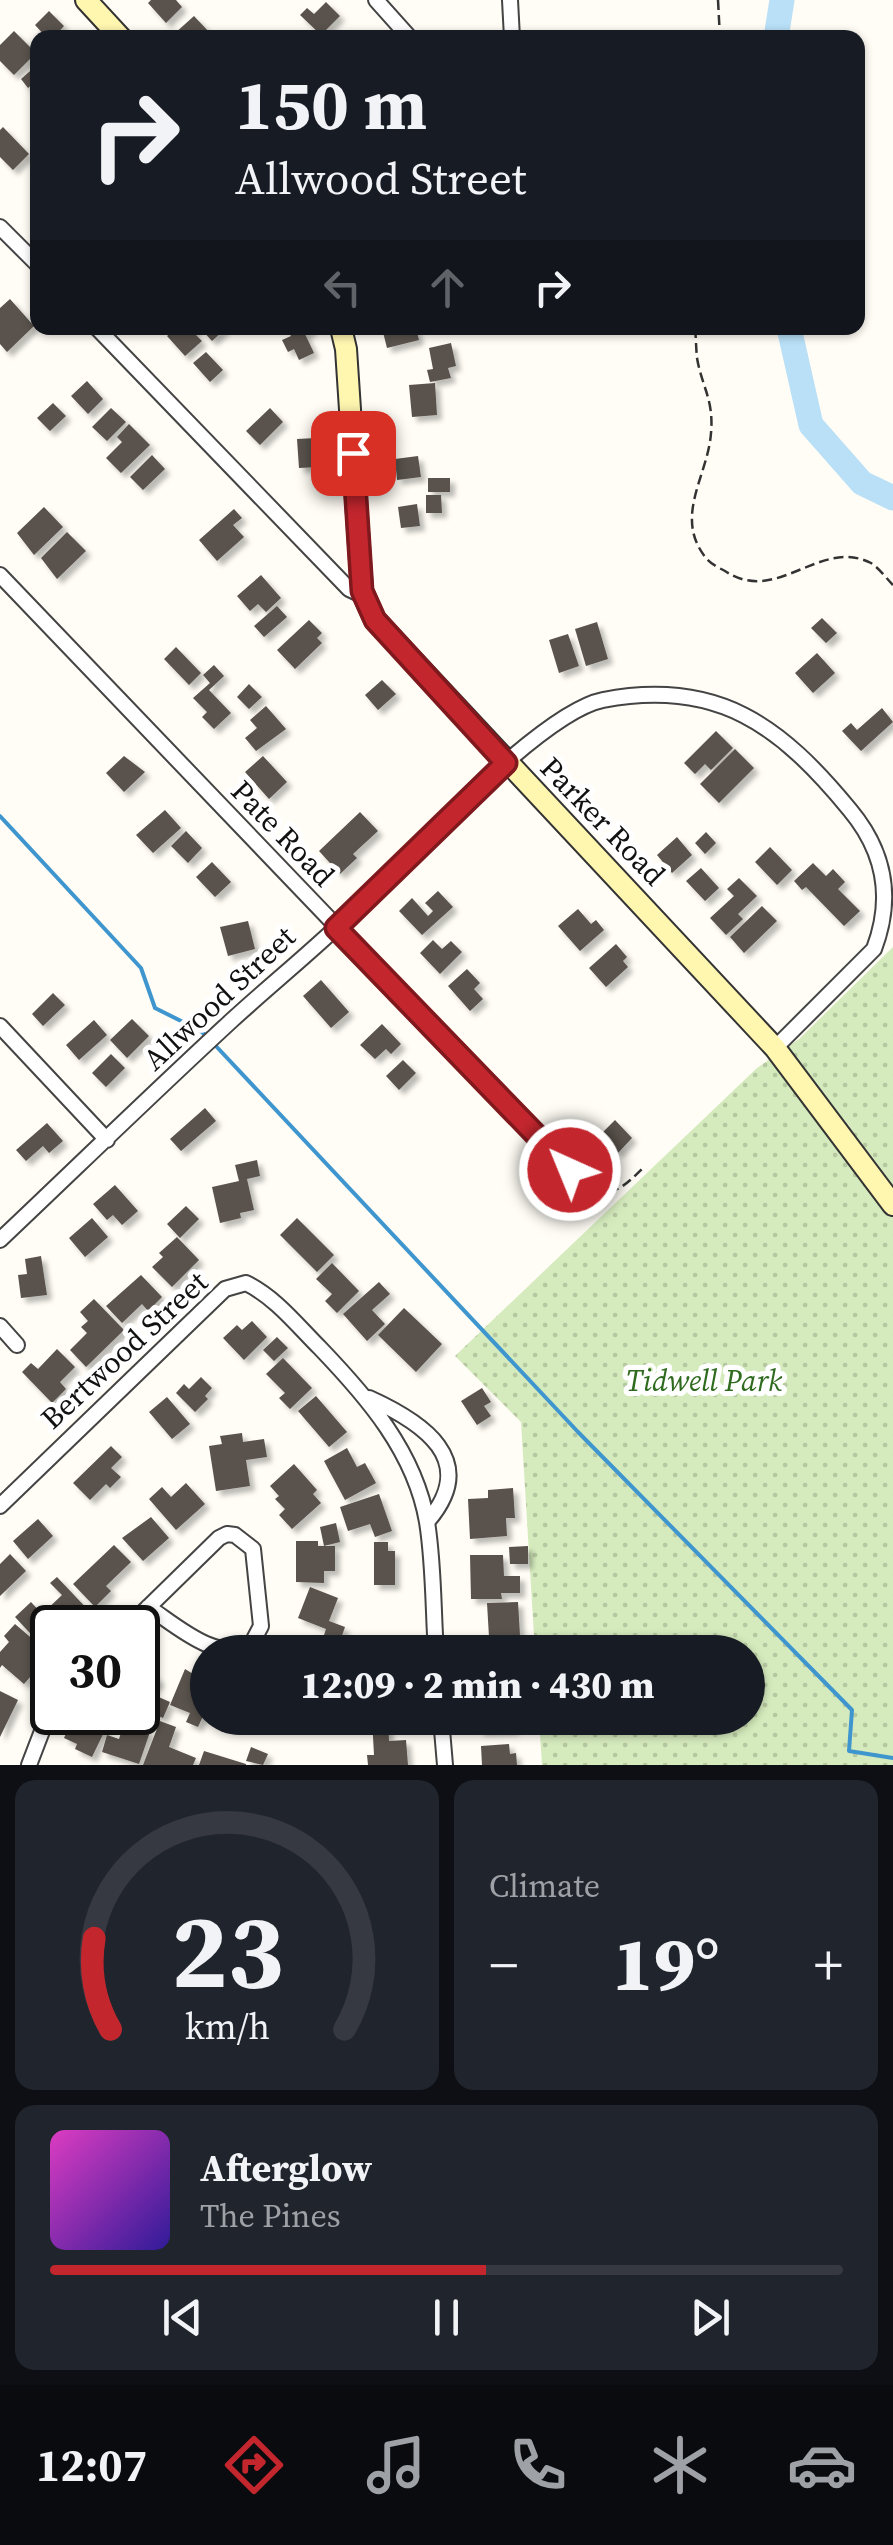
<!DOCTYPE html>
<html lang="en">
<head>
<meta charset="utf-8">
<style>
	:root { --surface:#171b24; --page:#20242c; --text:#f1f3f6; --muted:#9ea1a6; --line:#363941; --accent:#c4262e }
	body { margin:0; font-family:"Source Serif 4",serif; background:var(--page); color:var(--text); height:100vh; display:flex; flex-direction:column; font-size:38px; white-space:nowrap }
	* { box-sizing:border-box; margin:0 }
	p { font-size:32px; color:var(--muted) }
	.icon { flex:none; width:55px; height:55px; fill:none; stroke:currentColor; stroke-width:2; stroke-linecap:round; stroke-linejoin:round }
	.map { position:relative; height:1765px; overflow:hidden }
	.panel { display:flex; flex-direction:column; gap:15px; padding:15px; background:#0d0f14; flex:1 }
	.panel>* { flex:none }
	.banner { position:absolute; left:30px; top:30px; width:835px; height:305px; border-radius:20px; box-shadow:0 2px 8px #0004; background:#171b24; color:var(--text); overflow:hidden }
	.speed { position:absolute; left:30px; top:1605px; display:flex; gap:20px; font-size:50px; font-weight:700; text-align:center }
	.speed>* { display:grid; place-content:center; width:130px; height:130px; border-radius:50%; background:var(--surface); box-shadow:0 2px 8px #0004; line-height:1 }
	.speed .limit { border:5px solid #111; border-radius:15px; background:#fff; color:#111 }
	.pin { position:absolute; display:grid; place-items:center; width:85px; height:85px; color:#fff; margin:-42px; border-radius:20px; box-shadow:0 5px 15px #0006 }
	.me { position:absolute; width:110px; margin:-55px; rotate:316deg; stroke-linejoin:round; filter:drop-shadow(0 0 8px #0008) }
	.turn { display:flex; align-items:center; gap:35px; height:210px; padding:0 40px; font-size:45px }
	.turn .icon { width:130px; height:130px; stroke-width:2.5 }
	.turn b { display:block; font-size:70px; line-height:85px }
	.lanes { display:flex; align-items:center; height:95px; padding:0 40px; background:#0003; justify-content:center; gap:50px; direction:ltr }
	.lanes .off { opacity:.35 }
	.big { font-size:75px; font-weight:800; line-height:1.1 }
	.panel .widget { flex:1; display:flex; flex-direction:column; justify-content:center; gap:15px; min-width:0; padding:0 35px; border-radius:20px; background:var(--page) }
	.panel .dial { align-items:center; gap:0 }
	.dial svg { height:260px; overflow:visible; fill:none; stroke:var(--line); stroke-width:7; stroke-linecap:round; text-anchor:middle }
	.dial text { fill:var(--text); stroke:none }
	.song { display:flex; align-items:center; gap:30px }
	.cover { width:120px; height:120px; border-radius:15px; background:linear-gradient(135deg,hsl(310 70% 55%),hsl(250 70% 35%)) }
	.played { height:10px; border-radius:5px; background:linear-gradient(90deg,var(--accent) 55%,var(--line) 55%) }
	.keys { display:flex; justify-content:space-around; direction:ltr }
	.heat { display:flex; justify-content:space-between; align-items:center; font-size:55px; direction:ltr }
	.panel .tiles { flex:1; display:grid; gap:15px; grid-template-columns:1fr 1fr }
	.widget:last-child { grid-column:span 2 }
	.trip { position:absolute; left:190px; top:1635px; width:575px; height:100px; border-radius:50px; background:var(--surface); box-shadow:0 2px 8px #0004; font-weight:800; line-height:100px; text-align:center }
	.dock { display:flex; height:160px; justify-content:space-around; align-items:center; background:#090b0e; color:var(--muted) }
	.dock .icon { width:70px; height:70px }
	.dock .on { color:var(--accent) }
	.dock b { font-size:45px; color:var(--text) }
	.map>svg:first-child { display:block }
	.park { fill:url(#park-dots) }
	.lines { fill:none; stroke-linecap:round; stroke-linejoin:round }
	.stream { stroke:#3f96cf; stroke-width:4 }
	.river { stroke:#b9e0f7; stroke-width:25 }
	.building { fill:#5a524d; filter:url(#shadow) }
	.minor-casing { stroke:#444; stroke-width:18 }
	.secondary-casing { stroke:#333; stroke-width:24 }
	.path { stroke:#333; stroke-width:2.5; stroke-dasharray:10 5; stroke-linecap:butt }
	.minor { stroke:#fff; stroke-width:14 }
	.secondary { stroke:#fff6b0; stroke-width:20 }
	.route-casing { stroke:#7f191e; stroke-width:25 }
	.route { stroke:#c4262e; stroke-width:18 }
	.labels { text-anchor:middle; dominant-baseline:central; stroke-width:10; stroke-linejoin:round; paint-order:stroke }
	.street-label { font-size:30px; fill:#111; stroke:#fff }
	.park-label { font-size:30px; font-style:italic; fill:#2f6b1f; stroke:#fff }
</style>
</head>
<body>
<div class="map">
<svg width="893" height="1765" viewBox="0 0 893 1765">
	<defs>
		<pattern id="park-dots" width="8" height="8" patternUnits="userSpaceOnUse" patternTransform="scale(2.5)"><rect width="8" height="8" fill="#d5ebbd"/><path d="M2 2h.1M6 6h.1" fill="none" stroke="#b6c8a1" stroke-width="1.8" stroke-linecap="round"/></pattern>
		<filter id="shadow"><feDropShadow dx="5" dy="5" stdDeviation="2.5" flood-color="#0004"/></filter>
	</defs>
	<rect width="100%" height="100%" fill="#fffdf5"/>
	<!-- park -->
	<path class="park" d="M893,947V1765H542L539,1718H748V1652H535L521,1422L455,1356L757,1068L799,1039Z"/>
	<g class="lines">
		<!-- stream -->
		<path class="stream" d="M0,816L141,968L155,1008L201,1031L207,1037
			M214,1044L578,1432L852,1710L849,1751L893,1758"/>
		<!-- river -->
		<path class="river" d="M776,38L782,0
			M789,328L811,425L862,483L893,498"/>
	</g>
	<!-- building -->
	<path class="building" d="M151,0H176L182,7L166,23L148,3Z
		M326,2L340,16L321,35L300,15L307,8L314,14Z
		M49,11L64,26L53,38H47L35,25Z
		M194,16L210,33L205,38H177L174,34Z
		M14,31L36,53L14,75L0,61V45Z
		M38,64V80L28,88L21,79Z
		M3,127L29,154L13,170L0,157V130Z
		M10,299L34,326L7,352L0,344V308Z
		M177,328H199L193,332L202,341L185,356L167,336Z
		M205,328H226L212,341L202,330Z
		M287,328H310L312,331L305,334L314,353L299,360L294,349L288,352L282,340L291,336Z
		M382,328H416L419,340L387,348Z
		M451,343L456,366L448,368L451,378L430,382L427,370L433,369L429,348Z
		M206,352L223,370L210,382L193,363Z
		M87,381L103,399L88,414L71,396Z
		M435,383L437,415L412,417L409,385Z
		M53,403L66,416L50,431L37,418Z
		M111,408L126,422L107,441L92,427Z
		M270,408L283,422L260,445L246,431Z
		M129,424L150,445L121,473L106,458L122,442L117,437Z
		M316,438L318,467L299,468L297,439Z
		M152,455L165,469L143,490L130,477Z
		M418,456L421,477L397,480L395,459Z
		M428,478H450V492H428Z
		M426,495H441L442,513H426Z
		M417,504L420,526L401,528L398,507Z
		M44,507L63,527L34,555L17,533Z
		M234,509L242,518L233,525L244,537L217,561L199,540Z
		M67,532L86,551L57,579L41,558Z
		M261,575L281,598L266,612L258,604L250,611L237,596Z
		M277,606L287,617L264,637L254,626Z
		M822,618L837,633L826,643L811,628Z
		M309,620L322,633L317,638L322,643L295,669L277,650Z
		M597,622L608,659L586,666L575,629Z
		M568,634L579,666L559,673L549,640Z
		M176,647L201,673L189,685L164,659Z
		M817,653L835,673L813,693L795,673Z
		M214,665L224,676L209,690L231,713L214,729L202,717L207,712L193,698L210,683L203,675Z
		M382,680L396,694L378,710L365,695Z
		M249,684L262,697L249,709L237,697Z
		M266,706L286,729L256,751L245,738L257,728L250,720Z
		M882,708L893,722L861,751L842,731L851,723L857,730Z
		M716,731L733,748L711,770L705,764L695,774L684,763Z
		M735,749L754,768L719,803L700,784Z
		M124,756L145,772L124,792L106,773Z
		M263,756L287,782L269,799L245,772Z
		M165,810L181,828L153,853L136,835Z
		M360,812L378,831L353,854L357,858L340,874L319,851Z
		M186,831L202,848L188,863L171,846Z
		M706,832L716,843L705,854L695,843Z
		M677,837L692,855L672,873L657,855Z
		M770,847L792,870L777,885L755,862Z
		M212,862L231,882L215,897L196,877Z
		M813,863L826,876L833,869L845,882L838,889L860,911L844,926L806,887L802,890L794,881Z
		M701,868L719,888L705,901L686,881Z
		M739,878L757,896L738,914L743,919L726,935L710,918L734,896L727,889Z
		M438,891L453,907L422,935L399,911L412,898L428,916L433,911L425,903Z
		M762,906L777,921L744,953L730,937Z
		M578,909L591,924L596,920L604,930L580,951L558,926Z
		M248,921L255,949L228,956L220,927Z
		M433,940L442,949L451,941L462,952L440,974L420,953Z
		M616,944L627,957L623,961L628,967L606,987L589,968Z
		M467,969L480,983L474,989L483,999L470,1011L448,986Z
		M321,980L349,1012L331,1028L303,996Z
		M53,993L65,1005L43,1026L32,1014Z
		M132,1019L149,1036L127,1058L110,1040Z
		M94,1020L107,1035L79,1060L66,1045Z
		M382,1024L401,1044L391,1054L386,1049L375,1059L360,1045Z
		M111,1054L125,1068L106,1087L92,1073Z
		M403,1060L416,1073L399,1090L386,1076Z
		M205,1108L216,1121L181,1151L170,1139Z
		M615,1120L632,1138L618,1153L600,1135Z
		M47,1123L63,1141L49,1153L43,1146L26,1161L16,1150Z
		M257,1160L260,1176L247,1179L254,1210L240,1213L241,1218L220,1223L212,1187L239,1181L235,1165Z
		M115,1185L138,1211L122,1225L113,1215L107,1220L93,1204Z
		M186,1206L199,1219L180,1238L167,1224Z
		M92,1218L108,1237L85,1257L69,1238Z
		M297,1218L334,1255L317,1272L280,1235Z
		M177,1237L199,1260L172,1287L152,1267L163,1257L159,1253Z
		M41,1256L47,1295L21,1298L18,1275L27,1274L25,1259Z
		M332,1263L359,1291L337,1313L325,1301L332,1294L316,1279Z
		M141,1275L162,1297L148,1311L142,1304L122,1323L106,1306Z
		M379,1282L390,1294L372,1310L385,1324L367,1341L343,1314Z
		M94,1299L124,1330L86,1367L70,1350L87,1333L81,1327L88,1321L80,1312Z
		M404,1308L442,1344L416,1372L378,1335Z
		M252,1321L267,1337L244,1360L223,1338L237,1325L242,1330Z
		M277,1337L288,1348L274,1361L263,1350Z
		M57,1349L75,1367L60,1382L66,1389L52,1403L22,1372L31,1363L38,1369Z
		M283,1358L312,1388L290,1409L279,1398L285,1393L266,1374Z
		M201,1377L212,1388L205,1396L208,1399L195,1412L176,1393L184,1384L189,1389Z
		M482,1388L491,1402L484,1406L491,1416L477,1425L461,1401Z
		M316,1396L347,1432L329,1447L298,1411Z
		M167,1397L190,1424L172,1439L149,1412Z
		M242,1433L243,1442L264,1439L267,1457L246,1460L250,1486L216,1491L209,1446L222,1444L220,1436Z
		M111,1446L122,1457L111,1468L121,1477L110,1488L106,1484L90,1500L73,1483Z
		M347,1448L357,1467L365,1463L376,1483L345,1500L324,1461Z
		M294,1464L317,1490L313,1494L321,1503L292,1529L279,1515L285,1509L275,1499L279,1496L270,1486Z
		M186,1483L205,1504L176,1530L149,1499L162,1487L171,1497Z
		M513,1488L515,1518H506L507,1536L470,1539L468,1499L488,1498V1490Z
		M379,1494L392,1531L375,1537L370,1524L348,1531L340,1507Z
		M151,1517L169,1538L143,1561L122,1538Z
		M38,1519L53,1536L28,1559L13,1541Z
		M336,1523L340,1542L324,1546L320,1527Z
		M296,1541H318V1546H335V1571H324V1583L296,1582Z
		M374,1542H388V1551H395V1585H374Z
		M114,1545L131,1562L106,1586L111,1591L95,1607L73,1584Z
		M528,1546V1564H510L509,1547Z
		M10,1554L26,1571L0,1596V1564Z
		M470,1555H503L504,1576H520V1593H501L502,1599H471Z
		M57,1577L92,1614L78,1628L70,1623L65,1628H52V1633L41,1645L15,1617L31,1602L42,1614L62,1595L50,1583Z
		M310,1587L338,1598L329,1621L345,1627L338,1647L322,1641L326,1629L298,1618Z
		M518,1602L521,1652H474L473,1638L489,1637L487,1603Z
		M15,1624L50,1654L24,1684L2,1665L0,1668V1652L9,1642L4,1636Z
		M138,1658L160,1681L145,1697L138,1689Z
		M185,1669L208,1683V1705L198,1727L186,1722L190,1713L170,1705Z
		M0,1691L18,1700L0,1737Z
		M154,1695L170,1702L163,1718L147,1711Z
		M61,1712H93L90,1720L106,1728L92,1757L75,1749L77,1744L64,1738L73,1718Z
		M372,1718H388L389,1741L406,1740L408,1765H368L367,1755H374Z
		M479,1718H514V1730L479,1731Z
		M160,1721L176,1727L169,1747L196,1758L193,1765H143Z
		M124,1723L150,1732L139,1764L102,1752L107,1735L119,1739Z
		M509,1744L510,1754L516,1753L517,1765H482L481,1746Z
		M251,1747L268,1754L263,1765L246,1761Z
		M204,1751L246,1764V1765H199Z"/>
	<g class="lines">
		<defs>
			<path id="minor" d="M376,0L410,38
				M510,0L512,38
				M0,227L38,265
				M97,328L349,589L364,596
				M0,575L570,1170
				M0,1026L107,1140
				M0,1240C77,1167 153,1093 231,1021C267,988 304,958 339,925C393,874 537,713 603,700C718,678 781,726 850,810C885,852 893,899 874,949L775,1048
				M0,1326L17,1345
				M369,1398C422,1422 481,1460 427,1522
				M0,1506L225,1289L246,1283C276,1298 296,1324 320,1348C367,1397 415,1452 427,1522C434,1565 433,1610 436,1652
				M127,1628L219,1538L227,1534L235,1535L253,1549L261,1626L251,1645C216,1663 176,1625 148,1607
				M441,1718L445,1765
				M29,1765L52,1705"/>
			<path id="secondary" d="M86,0L121,38
				M341,328L346,349L362,591L375,620L775,1048L893,1205"/>
		</defs>
		<!-- minor casing -->
		<use href="#minor" class="minor-casing"/>
		<!-- secondary casing -->
		<use href="#secondary" class="secondary-casing"/>
		<!-- path -->
		<path class="path" d="M718,0L720,38
			M695,328C696,338 696,348 697,358C702,387 714,400 711,433C708,476 673,517 706,558C711,564 719,568 725,571C777,606 820,537 871,563C879,568 886,578 893,585
			M582,1182C606,1204 624,1187 643,1168"/>
		<!-- minor -->
		<use href="#minor" class="minor"/>
		<!-- secondary -->
		<use href="#secondary" class="secondary"/>
	</g>
	<g class="lines">
		<defs>
			<path id="route" d="M353,453L362,591L375,620L506,763L336,928L570,1170"/>
		</defs>
		<!-- route casing -->
		<use href="#route" class="route-casing"/>
		<!-- route -->
		<use href="#route" class="route"/>
	</g>
	<g class="labels">
		<!-- street labels -->
		<g class="street-label">
			<text transform="translate(603 821) rotate(46)">Parker Road</text>
			<text transform="translate(283 833) rotate(46)">Pate Road</text>
			<text transform="translate(219 998) rotate(-43)">Allwood Street</text>
			<text transform="translate(124 1350) rotate(-43)">Bertwood Street</text>
		</g>
		<!-- park labels -->
		<g class="park-label">
			<text x="704" y="1380">Tidwell Park</text>
		</g>
	</g>
</svg>
<div class="speed"><div class="limit">30</div></div>
<div class="pin" style="left:353px;top:453px;background:#d93025"><svg class="icon" aria-label="arrive" viewBox="0 0 24 24"><path d="M6 21V4h12l-3 4 3 4H6"/></svg></div>
<svg class="me" style="left:570px;top:1170px" viewBox="-20 -20 40 40"><circle r="17" fill="#c4262e" stroke="#fff" stroke-width="3"/><path d="M0-11L8 9 0 5-8 9z" fill="#fff"/></svg>
<div class="trip">12:09 · 2 min · 430 m</div>
<div class="banner">
<div class="turn"><svg class="icon" aria-label="right" viewBox="0 0 24 24"><path d="M7 20v-9h11M14 6l5 5-5 5"/></svg><div><b>150 m</b>Allwood Street</div></div>
<div class="lanes"><svg class="icon off" aria-label="left" viewBox="0 0 24 24"><path d="M17 20v-9H6M10 6l-5 5 5 5"/></svg><svg class="icon off" aria-label="ahead" viewBox="0 0 24 24"><path d="M12 20V5M6 11l6-6 6 6"/></svg><svg class="icon" aria-label="right" viewBox="0 0 24 24"><path d="M7 20v-9h11M14 6l5 5-5 5"/></svg></div>
</div>
</div>
<section class="panel">
<div class="tiles">
<div class="widget dial"><svg viewBox="0 0 100 80">
<path d="M14 69A42 42 0 1 1 86 69"/>
<path d="M14 69A42 42 0 0 1 9 41" stroke="#c4262e"/>
<text x="50" y="56" font-size="32" font-weight="700">23</text>
<text x="50" y="72" font-size="11">km/h</text>
</svg></div>
<div class="widget"><p>Climate</p>
<div class="heat"><a>−</a><b class="big">19°</b><a>+</a></div>
</div>
<div class="widget">
<div class="song"><i class="cover"></i><div><b>Afterglow</b><p>The Pines</p></div></div>
<div class="played"></div>
<div class="keys"><svg class="icon" aria-label="previous" viewBox="0 0 24 24"><path d="M18 5L8 12l10 7zM5 5v14"/></svg><svg class="icon" aria-label="pause" viewBox="0 0 24 24"><path d="M8 5v14M16 5v14"/></svg><svg class="icon" aria-label="next" viewBox="0 0 24 24"><path d="M6 5l10 7-10 7zM19 5v14"/></svg></div>
</div>
</div>
</section>
<nav class="dock">
<b>12:07</b>
<svg class="icon on" aria-label="directions" viewBox="0 0 24 24"><path d="M12 3l9 9-9 9-9-9zM9 14v-3h6M13 9l2 2-2 2"/></svg>
<svg class="icon" aria-label="music" viewBox="0 0 24 24"><path d="M9 18V5l10-2v13"/><circle cx="6" cy="18" r="3"/><circle cx="16" cy="16" r="3"/></svg>
<svg class="icon" aria-label="phone" viewBox="0 0 24 24"><path d="M5 4h4l2 5-3 2q2 4 5 5l2-3 5 2v4C11 20 4 13 5 4z"/></svg>
<svg class="icon" aria-label="climate" viewBox="0 0 24 24"><path d="M12 3v18M4 7l16 10M4 17L20 7"/></svg>
<svg class="icon" aria-label="car" viewBox="0 0 24 24"><path d="M5 17H2v-5l4-1 3-4h7l3 4 3 1v5h-3M9 17h6M6 11h13"/><circle cx="7" cy="17" r="2"/><circle cx="17" cy="17" r="2"/></svg>
</nav>
</body>
</html>
